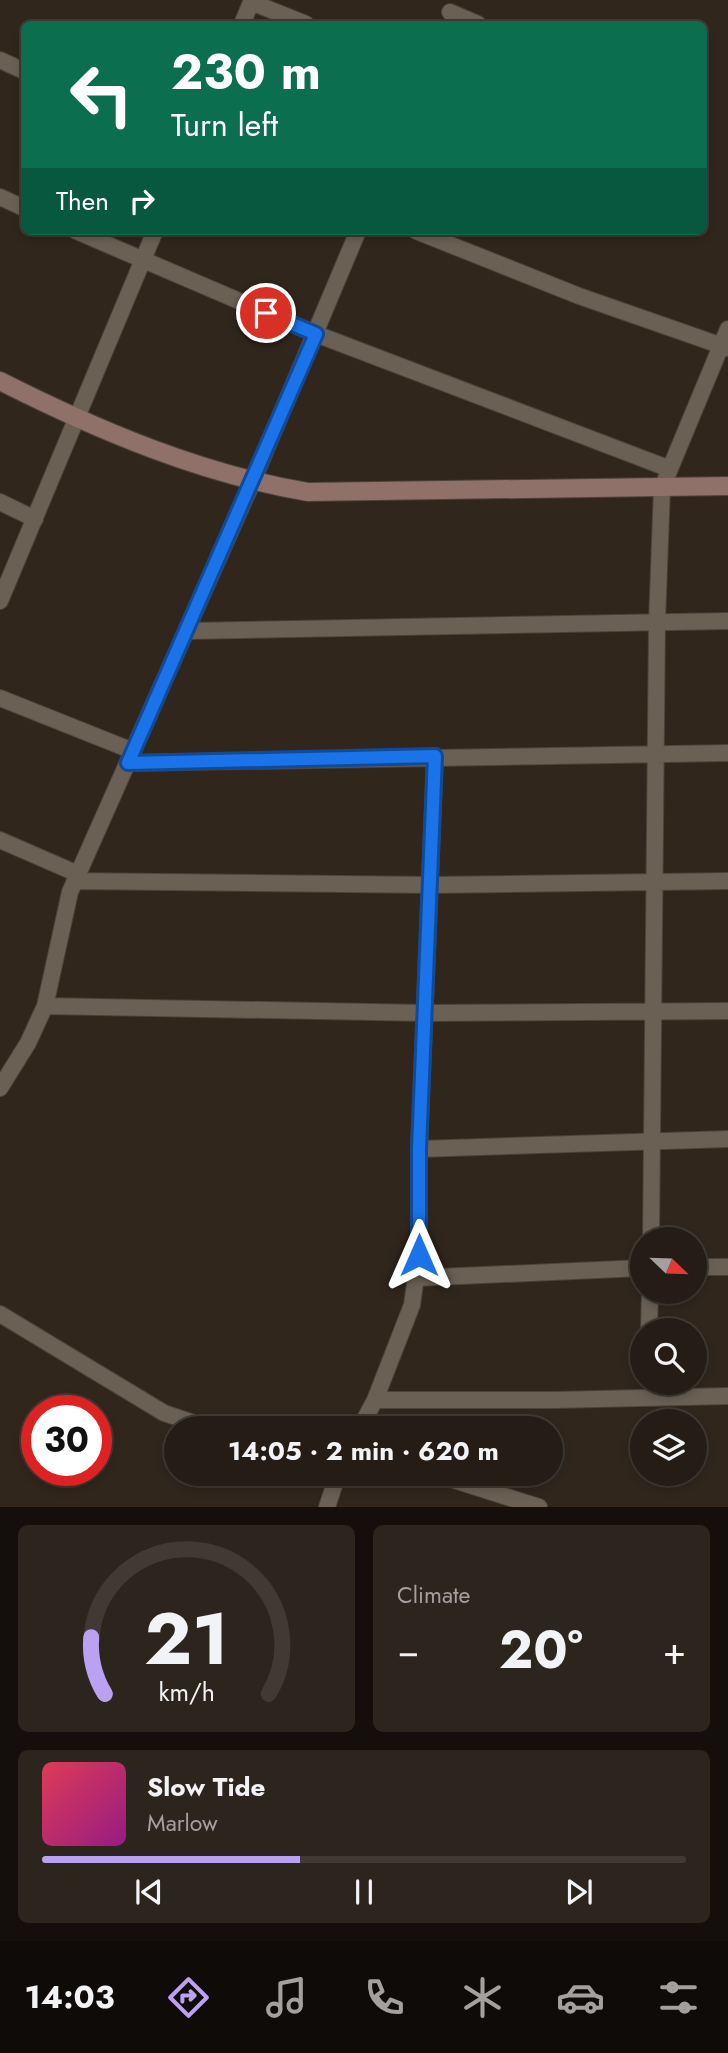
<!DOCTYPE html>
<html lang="en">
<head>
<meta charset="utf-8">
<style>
	:root { --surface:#241c15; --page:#2c251e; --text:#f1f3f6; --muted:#a3a1a0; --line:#413a34; --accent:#bca0f2 }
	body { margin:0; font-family:Jost,sans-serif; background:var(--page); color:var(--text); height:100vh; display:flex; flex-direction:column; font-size:26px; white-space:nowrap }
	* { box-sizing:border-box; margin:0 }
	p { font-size:23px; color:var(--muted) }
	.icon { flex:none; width:38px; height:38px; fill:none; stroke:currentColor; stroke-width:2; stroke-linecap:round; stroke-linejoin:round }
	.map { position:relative; height:1507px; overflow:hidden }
	.details { display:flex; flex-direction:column; gap:18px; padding:18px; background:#140f0c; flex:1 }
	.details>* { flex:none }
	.top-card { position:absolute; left:21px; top:21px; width:686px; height:214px; border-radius:10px; box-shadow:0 4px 10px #0003,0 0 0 2px var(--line); background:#0b6e4f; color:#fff; overflow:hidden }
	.needle { width:46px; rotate:113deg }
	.tools { position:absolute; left:630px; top:1227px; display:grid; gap:14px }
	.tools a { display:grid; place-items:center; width:77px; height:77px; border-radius:50%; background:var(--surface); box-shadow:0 4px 10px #0003,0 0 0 2px var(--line); font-size:35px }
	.speed { position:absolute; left:21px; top:1395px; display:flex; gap:14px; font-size:35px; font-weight:700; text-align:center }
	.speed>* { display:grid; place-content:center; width:91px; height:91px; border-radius:50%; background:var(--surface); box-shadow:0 4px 10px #0003,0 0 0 2px var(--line); line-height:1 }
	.speed .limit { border:10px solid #d22; background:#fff; color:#111 }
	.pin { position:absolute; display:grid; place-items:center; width:60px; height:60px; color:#fff; margin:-30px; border:4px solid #fff; border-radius:50%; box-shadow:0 2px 7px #0007 }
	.me { position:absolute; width:77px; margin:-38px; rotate:0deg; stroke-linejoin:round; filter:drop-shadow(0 0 5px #0008) }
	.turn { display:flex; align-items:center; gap:24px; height:147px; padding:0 35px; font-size:32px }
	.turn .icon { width:91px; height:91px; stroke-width:2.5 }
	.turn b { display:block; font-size:49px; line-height:60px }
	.then { display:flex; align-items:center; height:66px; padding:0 35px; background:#0003; gap:14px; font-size:26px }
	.big { font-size:52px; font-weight:700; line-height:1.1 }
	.details .widget { flex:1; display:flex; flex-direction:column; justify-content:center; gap:10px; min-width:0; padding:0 24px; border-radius:10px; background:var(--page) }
	.details .dial { align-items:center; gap:0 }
	.dial svg { height:182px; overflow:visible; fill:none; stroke:var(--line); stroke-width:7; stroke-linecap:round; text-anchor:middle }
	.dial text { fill:var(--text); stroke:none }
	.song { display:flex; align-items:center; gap:21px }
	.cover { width:84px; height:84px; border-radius:10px; background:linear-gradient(135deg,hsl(350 70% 55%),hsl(310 70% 35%)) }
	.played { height:7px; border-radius:4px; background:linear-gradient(90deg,var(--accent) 40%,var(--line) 40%) }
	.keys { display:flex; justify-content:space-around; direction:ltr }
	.heat { display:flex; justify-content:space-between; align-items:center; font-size:38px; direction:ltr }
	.details .tiles { flex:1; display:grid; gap:18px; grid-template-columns:1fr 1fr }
	.widget:last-child { grid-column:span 2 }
	.trip { position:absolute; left:164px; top:1416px; width:399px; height:70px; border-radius:35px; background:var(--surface); box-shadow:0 4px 10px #0003,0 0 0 2px var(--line); font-weight:700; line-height:70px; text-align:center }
	.tab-bar { display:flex; height:112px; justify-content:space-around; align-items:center; background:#0e0b08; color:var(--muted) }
	.tab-bar .icon { width:49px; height:49px }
	.tab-bar .selected { color:var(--accent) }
	.tab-bar b { font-size:32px; color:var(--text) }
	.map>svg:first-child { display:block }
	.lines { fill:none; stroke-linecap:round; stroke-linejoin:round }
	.street-casing { stroke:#4b423a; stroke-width:18 }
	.secondary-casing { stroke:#4b423a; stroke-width:20 }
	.street { stroke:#6b6054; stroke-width:16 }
	.secondary { stroke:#8f716a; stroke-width:18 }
	.route-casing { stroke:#114b97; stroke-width:18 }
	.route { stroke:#1a73e8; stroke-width:12 }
</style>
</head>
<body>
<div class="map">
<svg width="728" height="1507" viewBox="0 0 728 1507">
	<rect width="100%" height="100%" fill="#30261c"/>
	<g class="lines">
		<defs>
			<path id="street" d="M251,2L306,24
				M450,12L478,24
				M242,24L252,0
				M0,60L24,71
				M0,197L24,208
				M76,231L316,334L670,469
				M416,231L579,296L728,348
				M0,502L35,519
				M0,601L155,231
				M187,631L728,621
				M0,698L133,751
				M128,763L728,753
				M0,840L78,874
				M75,881L430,885L728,881
				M45,1006L424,1013L728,1011
				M0,1088L28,1043L45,1006L70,892L252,483L358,231
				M419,1149L728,1139
				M651,1239L657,622L662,488L728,329
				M695,1267H728
				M416,1278L642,1268
				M0,1314L164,1413L209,1428
				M649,1330L650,1292
				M375,1400H555L728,1396
				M360,1428L375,1400L412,1305L419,1255V1149L435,756
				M435,1474L539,1507
				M327,1507L338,1474"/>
			<path id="secondary" d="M0,381C97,430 201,474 308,492L728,486"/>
		</defs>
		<!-- street casing -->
		<use href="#street" class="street-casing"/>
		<!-- secondary casing -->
		<use href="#secondary" class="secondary-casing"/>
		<!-- street -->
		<use href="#street" class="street"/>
		<!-- secondary -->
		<use href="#secondary" class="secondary"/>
	</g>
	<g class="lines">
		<defs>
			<path id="route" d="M266,313L316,334L128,763L435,756L419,1149V1255"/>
		</defs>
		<!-- route casing -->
		<use href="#route" class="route-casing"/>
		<!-- route -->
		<use href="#route" class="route"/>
	</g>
</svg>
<div class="tools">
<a><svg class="needle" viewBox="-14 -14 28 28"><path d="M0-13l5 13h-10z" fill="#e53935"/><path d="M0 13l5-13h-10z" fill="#a3a1a0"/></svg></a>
<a><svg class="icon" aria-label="search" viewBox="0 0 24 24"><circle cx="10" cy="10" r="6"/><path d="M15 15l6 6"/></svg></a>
<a><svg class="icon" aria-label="layers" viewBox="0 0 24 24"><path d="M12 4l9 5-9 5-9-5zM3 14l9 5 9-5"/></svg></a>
</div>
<div class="speed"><div class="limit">30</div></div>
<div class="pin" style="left:266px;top:313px;background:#d93025"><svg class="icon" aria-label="arrive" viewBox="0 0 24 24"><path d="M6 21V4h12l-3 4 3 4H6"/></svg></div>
<svg class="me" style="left:419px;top:1255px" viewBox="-20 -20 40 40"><path d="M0-17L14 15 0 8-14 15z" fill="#1a73e8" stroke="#fff" stroke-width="4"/></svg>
<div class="trip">14:05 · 2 min · 620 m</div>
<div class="top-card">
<div class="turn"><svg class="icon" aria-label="left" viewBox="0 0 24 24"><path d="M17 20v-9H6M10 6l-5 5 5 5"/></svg><div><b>230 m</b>Turn left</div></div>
<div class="then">Then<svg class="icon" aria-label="right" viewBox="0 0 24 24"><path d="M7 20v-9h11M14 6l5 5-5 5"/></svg></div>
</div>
</div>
<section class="details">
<div class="tiles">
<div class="widget dial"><svg viewBox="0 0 100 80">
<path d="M14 69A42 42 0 1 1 86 69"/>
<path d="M14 69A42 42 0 0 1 8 44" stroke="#bca0f2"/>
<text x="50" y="56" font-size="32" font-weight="700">21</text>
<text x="50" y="72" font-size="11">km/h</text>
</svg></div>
<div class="widget"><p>Climate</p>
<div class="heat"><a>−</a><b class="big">20°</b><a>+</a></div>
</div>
<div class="widget">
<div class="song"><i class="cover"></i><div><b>Slow Tide</b><p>Marlow</p></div></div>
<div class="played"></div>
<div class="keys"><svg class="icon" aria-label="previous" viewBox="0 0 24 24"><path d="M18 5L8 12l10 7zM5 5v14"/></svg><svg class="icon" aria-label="pause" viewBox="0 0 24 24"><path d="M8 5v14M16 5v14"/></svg><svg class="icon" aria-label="next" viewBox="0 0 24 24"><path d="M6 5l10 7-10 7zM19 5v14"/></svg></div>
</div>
</div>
</section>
<nav class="tab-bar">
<b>14:03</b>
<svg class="icon selected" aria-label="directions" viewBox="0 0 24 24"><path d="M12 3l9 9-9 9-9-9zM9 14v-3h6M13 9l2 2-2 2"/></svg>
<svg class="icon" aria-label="music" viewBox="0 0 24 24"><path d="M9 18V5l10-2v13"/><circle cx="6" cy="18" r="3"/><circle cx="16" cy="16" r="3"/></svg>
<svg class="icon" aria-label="phone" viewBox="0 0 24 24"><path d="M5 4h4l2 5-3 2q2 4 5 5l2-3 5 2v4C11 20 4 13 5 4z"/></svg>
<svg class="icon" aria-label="climate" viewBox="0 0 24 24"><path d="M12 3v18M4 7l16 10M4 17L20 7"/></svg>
<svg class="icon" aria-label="car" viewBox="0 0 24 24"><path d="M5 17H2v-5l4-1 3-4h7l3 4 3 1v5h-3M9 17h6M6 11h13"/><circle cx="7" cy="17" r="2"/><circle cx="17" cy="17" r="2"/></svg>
<svg class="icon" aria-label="filters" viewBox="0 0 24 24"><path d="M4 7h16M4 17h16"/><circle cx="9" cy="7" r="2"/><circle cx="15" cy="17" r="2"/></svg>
</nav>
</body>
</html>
